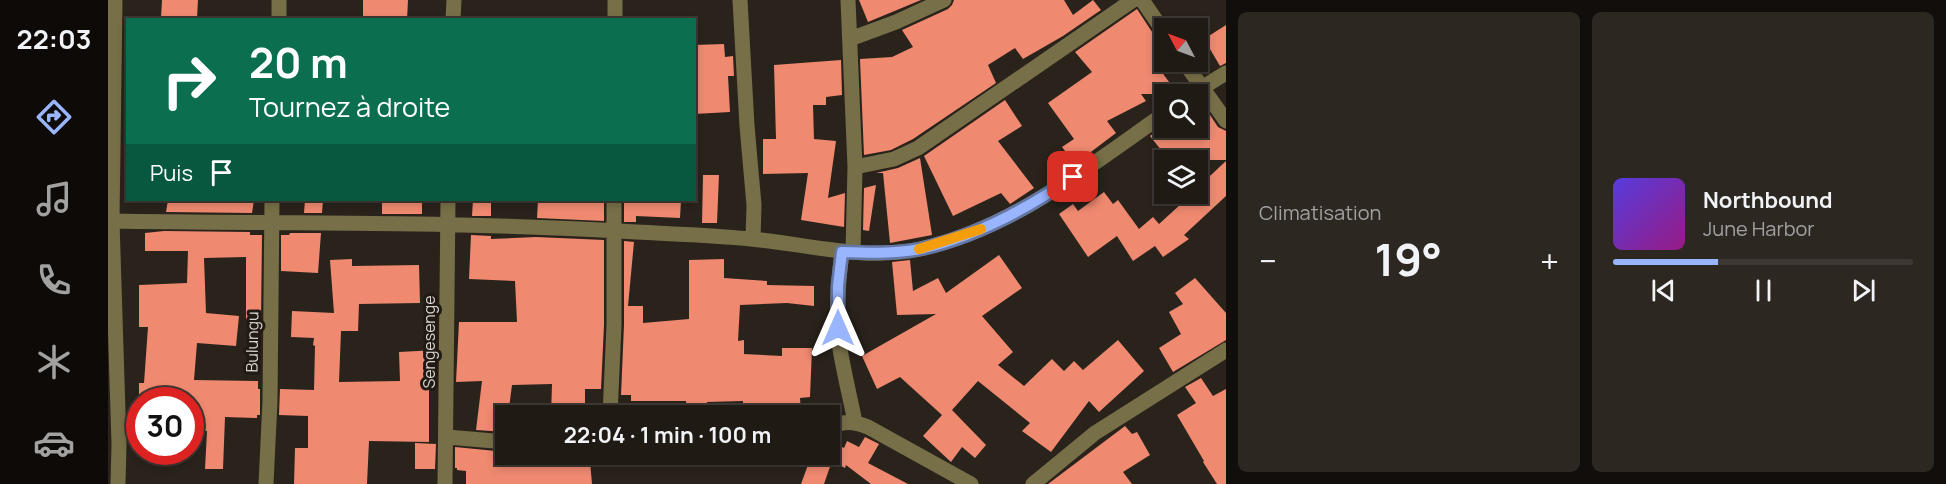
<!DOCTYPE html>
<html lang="fr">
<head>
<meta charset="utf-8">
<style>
	:root { --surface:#201a15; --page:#2d2722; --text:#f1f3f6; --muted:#a2a1a0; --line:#3d3834; --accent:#99b5fd }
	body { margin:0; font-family:Manrope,sans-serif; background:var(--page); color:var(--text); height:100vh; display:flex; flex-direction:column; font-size:22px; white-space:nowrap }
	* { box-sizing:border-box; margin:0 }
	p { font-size:20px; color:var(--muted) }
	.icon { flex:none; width:33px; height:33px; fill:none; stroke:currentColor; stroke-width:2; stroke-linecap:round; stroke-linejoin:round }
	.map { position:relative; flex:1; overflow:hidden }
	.drawer { display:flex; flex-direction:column; gap:12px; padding:12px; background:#120e0c; width:720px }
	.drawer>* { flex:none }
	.top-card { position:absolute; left:18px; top:18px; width:570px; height:183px; border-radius:0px; box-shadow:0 3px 9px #0003,0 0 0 2px var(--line); background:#0b6e4f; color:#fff; overflow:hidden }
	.needle { width:39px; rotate:311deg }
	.controls { position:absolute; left:1046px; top:18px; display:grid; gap:12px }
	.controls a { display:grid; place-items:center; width:54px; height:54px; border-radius:0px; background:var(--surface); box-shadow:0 3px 9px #0003,0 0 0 2px var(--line); font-size:30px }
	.speed { position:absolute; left:18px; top:387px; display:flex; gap:12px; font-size:30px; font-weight:700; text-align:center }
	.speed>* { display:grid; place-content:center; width:78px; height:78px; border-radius:50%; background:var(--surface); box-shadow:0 3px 9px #0003,0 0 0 2px var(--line); line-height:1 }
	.speed .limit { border:9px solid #d22; background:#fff; color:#111 }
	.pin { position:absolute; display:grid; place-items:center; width:51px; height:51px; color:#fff; margin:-26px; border-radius:12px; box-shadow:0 3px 9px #0006 }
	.me { position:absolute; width:66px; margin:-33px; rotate:0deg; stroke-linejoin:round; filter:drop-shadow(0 0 4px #0008) }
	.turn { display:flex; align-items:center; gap:21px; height:126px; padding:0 24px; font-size:27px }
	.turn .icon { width:78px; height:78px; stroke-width:2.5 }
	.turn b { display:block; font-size:42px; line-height:51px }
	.then { display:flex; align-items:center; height:57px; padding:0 24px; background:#0003; gap:12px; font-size:22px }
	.big { font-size:45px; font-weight:700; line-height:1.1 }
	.drawer .tile { flex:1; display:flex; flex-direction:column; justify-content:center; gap:9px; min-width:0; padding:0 21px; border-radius:9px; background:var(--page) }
	.song { display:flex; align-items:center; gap:18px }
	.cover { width:72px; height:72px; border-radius:9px; background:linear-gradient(135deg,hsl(250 70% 55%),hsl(310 70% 35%)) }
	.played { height:6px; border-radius:3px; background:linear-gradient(90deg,var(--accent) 35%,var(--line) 35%) }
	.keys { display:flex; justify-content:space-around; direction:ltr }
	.heat { display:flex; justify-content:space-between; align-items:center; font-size:33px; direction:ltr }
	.drawer .tiles { flex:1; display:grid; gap:12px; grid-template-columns:repeat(2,1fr) }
	.trip { position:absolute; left:387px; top:405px; width:345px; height:60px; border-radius:0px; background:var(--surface); box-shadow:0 3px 9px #0003,0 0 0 2px var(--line); font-weight:700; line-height:60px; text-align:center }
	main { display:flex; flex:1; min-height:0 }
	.dock { display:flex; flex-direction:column; width:108px; justify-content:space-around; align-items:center; background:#0d0a08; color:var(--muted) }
	.dock .icon { width:42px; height:42px }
	.dock .selected { color:var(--accent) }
	.dock b { font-size:27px; color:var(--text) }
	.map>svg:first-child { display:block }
	.building { fill:#ef8970 }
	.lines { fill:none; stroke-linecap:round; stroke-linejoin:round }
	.minor { stroke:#776f47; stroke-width:15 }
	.route-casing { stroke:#6376a4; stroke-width:15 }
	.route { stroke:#99b5fd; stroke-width:10 }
	.slow { stroke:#f59e0b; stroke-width:10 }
	.labels { text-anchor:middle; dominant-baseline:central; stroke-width:6; stroke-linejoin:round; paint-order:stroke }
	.street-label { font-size:16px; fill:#d8d3cf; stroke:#211a13 }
</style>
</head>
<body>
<main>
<nav class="dock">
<b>22:03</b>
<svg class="icon selected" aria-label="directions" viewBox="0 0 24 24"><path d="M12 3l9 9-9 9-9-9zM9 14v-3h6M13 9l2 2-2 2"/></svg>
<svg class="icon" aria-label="music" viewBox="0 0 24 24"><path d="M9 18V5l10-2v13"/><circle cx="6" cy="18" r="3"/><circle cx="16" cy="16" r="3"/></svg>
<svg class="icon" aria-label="phone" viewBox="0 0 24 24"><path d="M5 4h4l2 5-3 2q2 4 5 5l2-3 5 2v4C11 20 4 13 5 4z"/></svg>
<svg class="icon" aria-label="climate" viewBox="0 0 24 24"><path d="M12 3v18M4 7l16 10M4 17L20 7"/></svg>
<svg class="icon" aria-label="car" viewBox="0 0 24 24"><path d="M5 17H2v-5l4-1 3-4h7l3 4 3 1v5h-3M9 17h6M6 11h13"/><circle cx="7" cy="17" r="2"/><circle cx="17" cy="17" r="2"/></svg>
</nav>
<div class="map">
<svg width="1118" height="484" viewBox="0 0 1118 484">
	<rect width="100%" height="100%" fill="#2a231c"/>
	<!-- building -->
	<path class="building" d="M54,0H90L89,18H53Z
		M255,0H300L299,20H255Z
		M751,0H813L760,22Z
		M846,0H956L965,15L985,0L993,10L955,36L915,59L907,48L880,65L888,83L805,139L783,150L756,155L752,59L784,57L805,47L794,30L840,9L844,5Z
		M1029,9L1048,38L1056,44V69L1053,71L1064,86L1049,94H1033L1038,101L999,121L1008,133L967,164L954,147L966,139L940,103L984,72L967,52Z
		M1118,25V63L1112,66L1096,39Z
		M616,44L617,57L625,56L626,76H620L622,112L586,114V45Z
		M733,60L734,95L718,97V105H705L706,139L728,141L720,198L737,193L736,227L693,220L700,173L655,174V139H668L666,65Z
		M897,100L914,126L890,141L926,188L902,204L893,193L845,216L816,156Z
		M1098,109L1110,127L1118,131V160H1061L1042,136L1056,126V128H1089V116Z
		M812,158L824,235L782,243L775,173H768L790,168Z
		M1118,161V196L1076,235L1081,239L1055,257L1047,246L1025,261L1009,236L980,257L951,214L965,204L970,211L996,192L1005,204L1010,200L1031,229L1045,217L1051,224L1084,194H1089V188Z
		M595,175H611L609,223H594Z
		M768,185L761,231L755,230L756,188Z
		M60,200H146L144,213L58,212Z
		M197,200H215L214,213H196Z
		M274,200H314V214H274Z
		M365,200H383V216H364Z
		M430,200H496V221L429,218Z
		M516,200H573L572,218L528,216V222H516Z
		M56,231L142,232V235H154L153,319H138V257L96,258L98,313L131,316L128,346L89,343L86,380L150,381V389H152V415H149V418L117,417L115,469H97L99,431L82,432V400H31V383H36L40,327H31V285L79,283L80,251H37V233Z
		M182,233H213L210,273L173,271V235H181Z
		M363,235L383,236V239L428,237L496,240V325L493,389H477V416H443L444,384L404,385L400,416H398V432L368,430L374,381L348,382L351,322H409L407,281L361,279Z
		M516,241L526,242L520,306H535V323L581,319V260L616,259V278L659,281V285L706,286V306L679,303L632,305L630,341L636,340V354L674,356V348H704L702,397L692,398L693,413L635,416V401L599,402L600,416H579L578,401H523V395H513L516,325Z
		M891,255L914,288L874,316L905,352L890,365L916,386L944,359L956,371L966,361L975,370L1010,340L1036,371L991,412L981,401L943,452L914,431L922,423L870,381L844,410L878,445L867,458L854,447L843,462L815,436L834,415L792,377L769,389L754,356L828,314L789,315L784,262L802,260L805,291L830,278L838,293Z
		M244,259V266L311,265L312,303L251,304L250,331H233L231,382L292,381L291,352L329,350L328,383H321V442L261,441L259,484H186L187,448H200V416L171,415L172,389L206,390L207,346L205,345L206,338L183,337L184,311L226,313L222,260Z
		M1087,278L1118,313V340L1065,372L1051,348L1073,334L1061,312L1075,304L1067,293Z
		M1093,378L1105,396L1118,389V484H1109L1095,462L1096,461L1069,415L1088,403L1077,387Z
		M1017,426L1024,434L1029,432L1042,455L1015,472L1024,484H940Z
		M757,437L771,444L760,463L800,484H763L738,465L737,468L724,461L716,484H693L704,454H722V441L736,448L739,441L751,447Z
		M307,443L328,444L327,469H307Z
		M347,447L398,452V454H446L445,464L482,461L484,484H358V471L349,470V468H347Z"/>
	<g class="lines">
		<!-- minor -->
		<path class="minor" d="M7,0L4,221L11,444L10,484
			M632,0L639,126L646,205L645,239
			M740,0L747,167L745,252
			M1034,0L1056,32
			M171,20V0
			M345,20L346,0
			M507,20V0
			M742,39L788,22L836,0
			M1076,62L1118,121
			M1084,94L1118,73
			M747,167L786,159L810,148L1025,0
			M0,221C176,224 352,221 528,232C566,234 605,235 643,239C699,244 756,261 812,249C905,228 980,167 1056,114
			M734,252C730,284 727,317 732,349C736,373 742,397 747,422
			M502,416L506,325V200
			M722,427C736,421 745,421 760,427L863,484
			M339,437L398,442
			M158,484L162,401L164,200
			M337,484L340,200
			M925,484L987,433L1118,350"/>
	</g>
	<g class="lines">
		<defs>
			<path id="route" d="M730,328V286L734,252C759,253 787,254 812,249C867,237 919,209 965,177"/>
		</defs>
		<!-- route casing -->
		<use href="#route" class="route-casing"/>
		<!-- route -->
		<use href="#route" class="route"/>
		<!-- slow -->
		<path class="slow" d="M811,249L873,229"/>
	</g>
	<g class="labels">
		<!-- street labels -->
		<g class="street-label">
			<text transform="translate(144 342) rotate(-89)">Bulungu</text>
			<text transform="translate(321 342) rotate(-90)">Sengesenge</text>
		</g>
	</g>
</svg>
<div class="controls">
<a><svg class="needle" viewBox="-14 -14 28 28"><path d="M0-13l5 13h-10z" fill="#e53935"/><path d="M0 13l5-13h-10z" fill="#a2a1a0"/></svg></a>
<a><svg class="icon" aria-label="search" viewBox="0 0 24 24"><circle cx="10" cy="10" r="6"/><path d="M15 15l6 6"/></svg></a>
<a><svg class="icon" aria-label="layers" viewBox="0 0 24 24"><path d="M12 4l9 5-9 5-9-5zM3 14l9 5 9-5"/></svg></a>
</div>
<div class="speed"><div class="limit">30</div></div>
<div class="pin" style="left:965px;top:177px;background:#d93025"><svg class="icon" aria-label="arrive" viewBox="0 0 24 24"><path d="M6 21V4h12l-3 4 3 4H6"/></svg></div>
<svg class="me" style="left:730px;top:328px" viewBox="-20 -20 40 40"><path d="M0-17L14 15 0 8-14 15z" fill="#99b5fd" stroke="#fff" stroke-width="4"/></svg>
<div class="trip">22:04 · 1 min · 100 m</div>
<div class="top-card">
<div class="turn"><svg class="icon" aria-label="right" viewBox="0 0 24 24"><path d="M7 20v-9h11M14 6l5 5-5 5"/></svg><div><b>20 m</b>Tournez à droite</div></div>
<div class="then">Puis<svg class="icon" aria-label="arrive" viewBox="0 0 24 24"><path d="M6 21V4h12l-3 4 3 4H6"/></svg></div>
</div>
</div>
<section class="drawer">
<div class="tiles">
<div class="tile"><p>Climatisation</p>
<div class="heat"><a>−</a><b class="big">19°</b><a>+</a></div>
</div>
<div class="tile">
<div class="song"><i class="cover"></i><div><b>Northbound</b><p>June Harbor</p></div></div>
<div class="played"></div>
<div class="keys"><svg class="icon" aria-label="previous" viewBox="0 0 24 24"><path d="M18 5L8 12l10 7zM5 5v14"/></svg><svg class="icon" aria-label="pause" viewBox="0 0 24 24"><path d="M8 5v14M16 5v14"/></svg><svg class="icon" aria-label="next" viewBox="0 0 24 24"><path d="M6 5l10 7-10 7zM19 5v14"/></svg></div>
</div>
</div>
</section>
</main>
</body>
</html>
